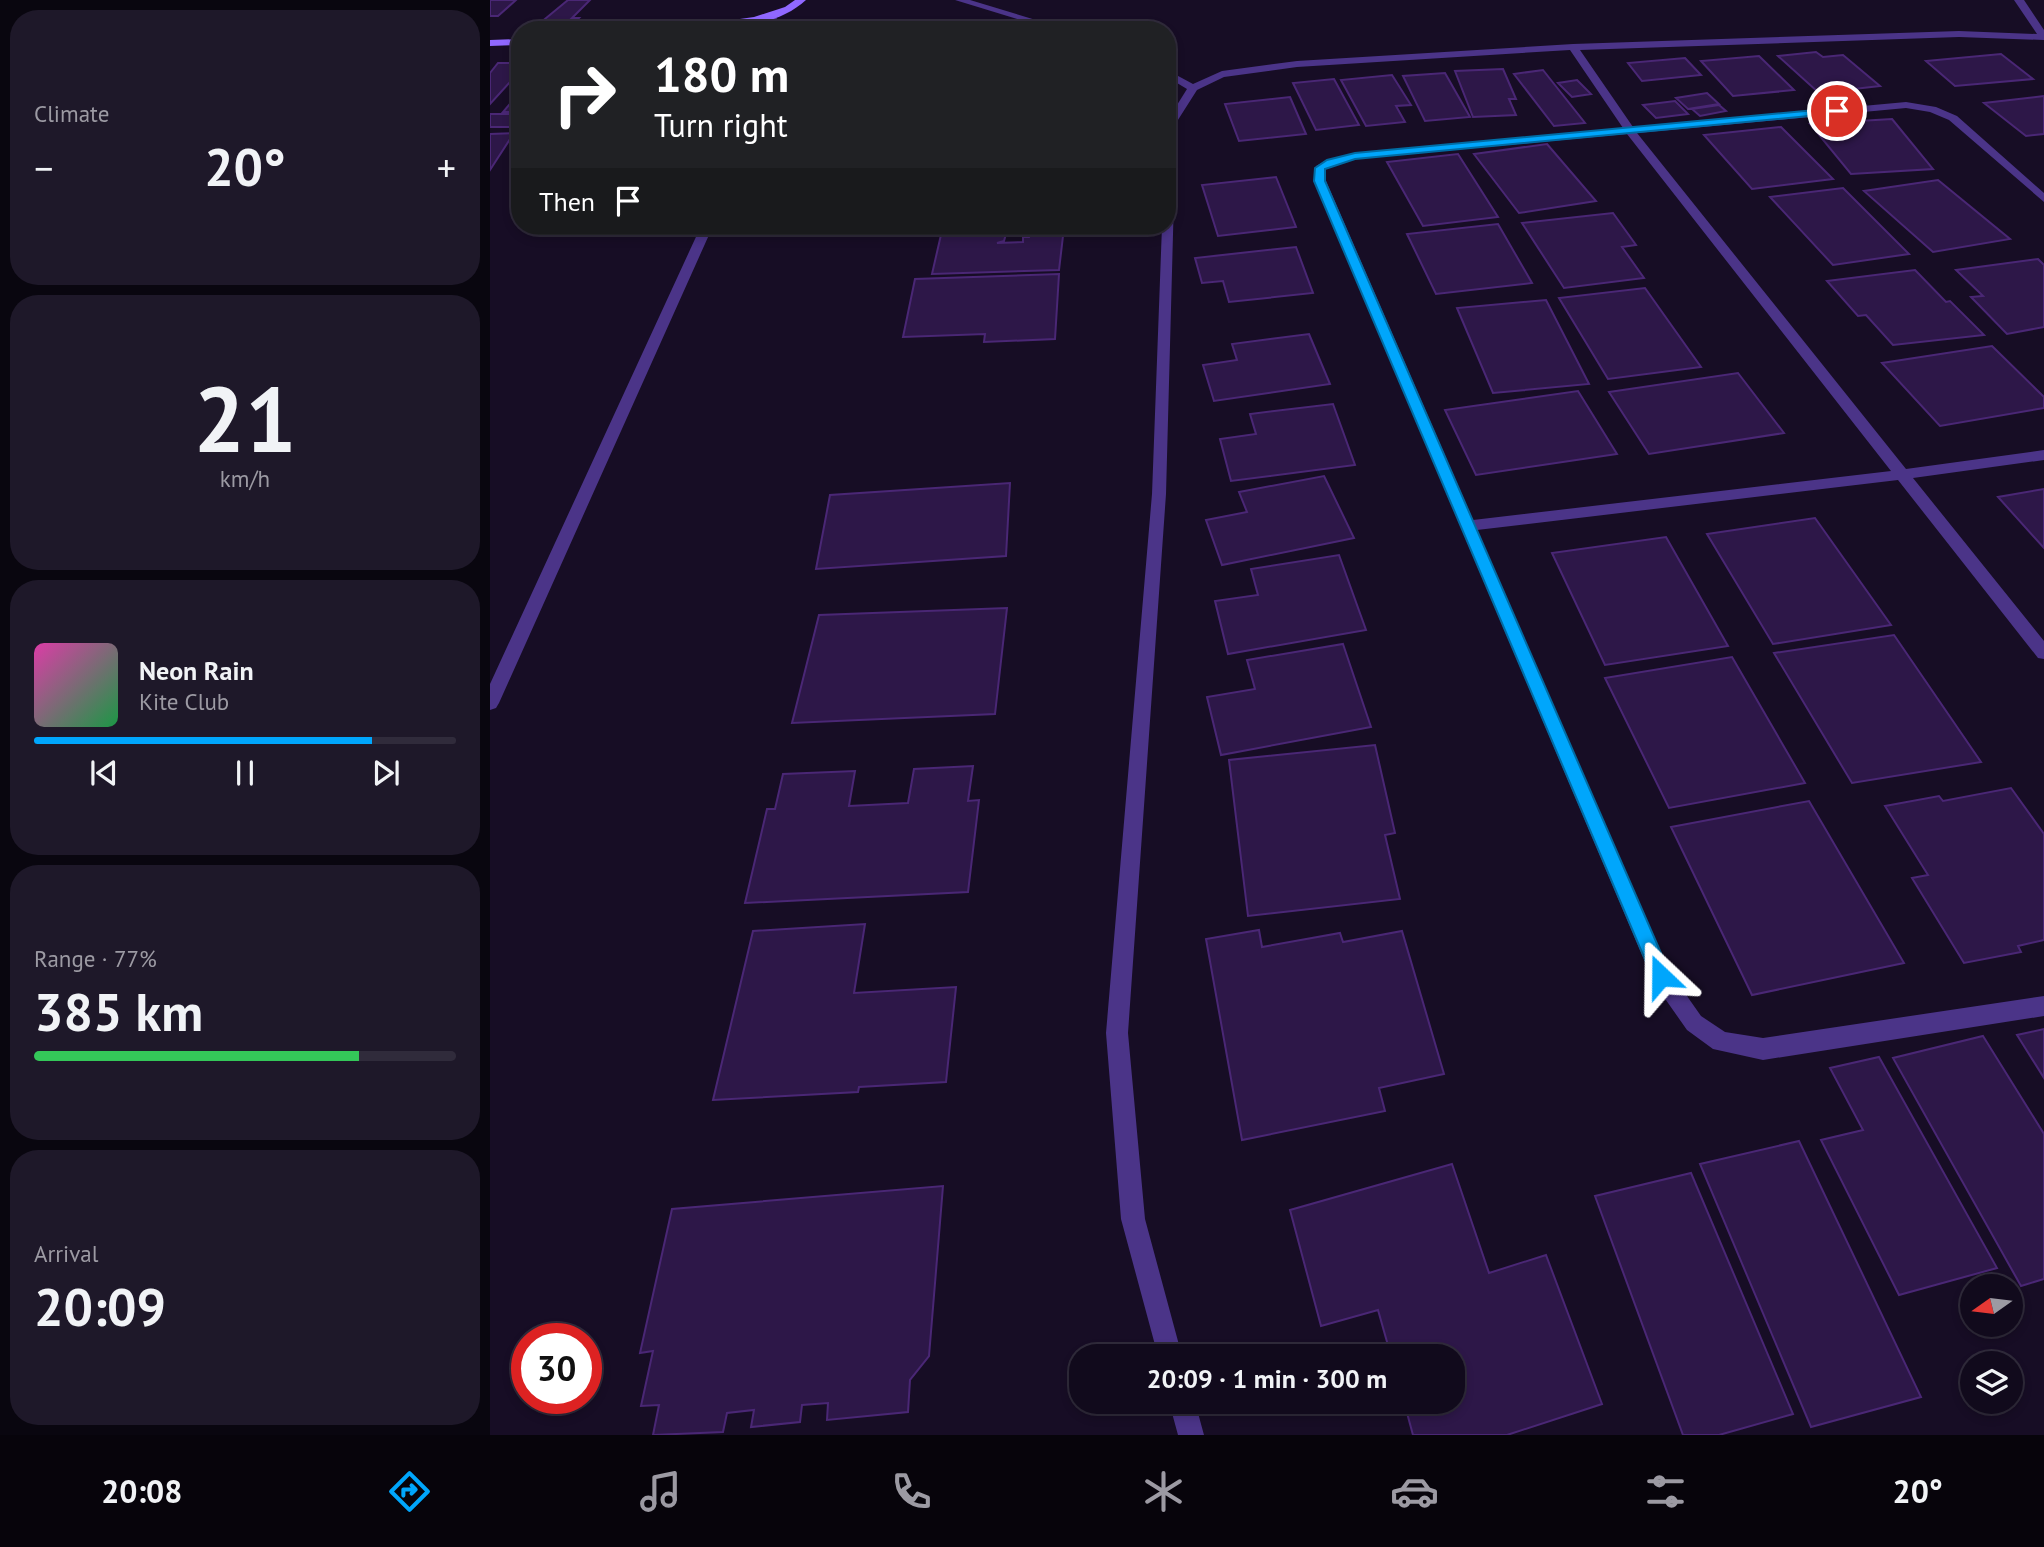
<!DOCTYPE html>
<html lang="en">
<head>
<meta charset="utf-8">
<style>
	:root { --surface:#110a1c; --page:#1e1829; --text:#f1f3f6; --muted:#9c9aa3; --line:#302b3b; --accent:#00a6fc }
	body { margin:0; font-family:"PT Sans",sans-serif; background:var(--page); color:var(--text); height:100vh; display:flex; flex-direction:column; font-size:26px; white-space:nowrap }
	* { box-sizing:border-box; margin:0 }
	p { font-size:23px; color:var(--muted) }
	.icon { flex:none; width:38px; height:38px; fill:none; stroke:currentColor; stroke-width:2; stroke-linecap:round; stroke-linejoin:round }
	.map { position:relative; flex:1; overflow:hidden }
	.sheet { display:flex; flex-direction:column; gap:10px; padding:10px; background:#09060f; width:490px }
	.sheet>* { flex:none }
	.top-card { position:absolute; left:21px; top:21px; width:665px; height:214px; border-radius:28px; box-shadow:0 4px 10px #0003,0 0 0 2px var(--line); background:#202124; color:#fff; overflow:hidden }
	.needle { width:46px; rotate:256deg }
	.buttons { position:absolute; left:1470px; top:1274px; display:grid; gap:14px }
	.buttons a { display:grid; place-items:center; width:63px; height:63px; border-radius:50%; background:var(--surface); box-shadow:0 4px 10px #0003,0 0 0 2px var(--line); font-size:35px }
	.speed { position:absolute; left:21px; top:1323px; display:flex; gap:14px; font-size:35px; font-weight:700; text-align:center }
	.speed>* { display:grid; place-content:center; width:91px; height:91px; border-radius:50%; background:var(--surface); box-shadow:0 4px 10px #0003,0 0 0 2px var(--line); line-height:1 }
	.speed .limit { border:10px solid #d22; background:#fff; color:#111 }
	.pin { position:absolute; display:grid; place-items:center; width:60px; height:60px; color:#fff; margin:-30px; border:4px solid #fff; border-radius:50%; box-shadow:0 2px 7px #0007 }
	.me { position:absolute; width:77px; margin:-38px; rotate:337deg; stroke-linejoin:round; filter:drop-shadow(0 0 5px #0008) }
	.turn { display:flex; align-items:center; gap:24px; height:147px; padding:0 28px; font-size:32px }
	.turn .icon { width:91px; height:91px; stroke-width:2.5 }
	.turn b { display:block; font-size:49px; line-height:60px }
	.then { display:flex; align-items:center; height:66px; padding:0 28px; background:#0003; gap:14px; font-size:26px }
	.big { font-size:52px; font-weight:600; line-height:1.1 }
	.sheet .widget { flex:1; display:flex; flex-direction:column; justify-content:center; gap:10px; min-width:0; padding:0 24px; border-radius:28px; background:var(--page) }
	.sheet .dial { align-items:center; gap:0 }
	.dial b { font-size:91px; line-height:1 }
	.song { display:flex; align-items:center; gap:21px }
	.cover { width:84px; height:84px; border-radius:10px; background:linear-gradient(135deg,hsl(320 70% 55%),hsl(140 70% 35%)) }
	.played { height:7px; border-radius:4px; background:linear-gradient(90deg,var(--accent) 80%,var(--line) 80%) }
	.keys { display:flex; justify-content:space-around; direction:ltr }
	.heat { display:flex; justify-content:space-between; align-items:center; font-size:38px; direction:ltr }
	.charge { height:10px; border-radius:5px; background:linear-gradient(90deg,#34c759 77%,var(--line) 0) }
	.trip { position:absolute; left:579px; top:1344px; width:396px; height:70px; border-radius:28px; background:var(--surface); box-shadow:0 4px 10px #0003,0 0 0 2px var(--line); font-weight:600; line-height:70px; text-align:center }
	.menu { display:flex; height:112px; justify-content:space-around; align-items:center; background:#07040b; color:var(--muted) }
	.menu .icon { width:49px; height:49px }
	.menu .selected { color:var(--accent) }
	.menu b { font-size:32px; color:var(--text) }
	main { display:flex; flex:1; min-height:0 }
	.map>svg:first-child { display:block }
	.building { fill:#2d1748; stroke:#4a2775; stroke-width:2 }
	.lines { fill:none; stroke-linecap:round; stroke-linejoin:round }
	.street { fill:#4b3488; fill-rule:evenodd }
	.secondary { fill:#9068ff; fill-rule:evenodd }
	.route { fill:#00a6fc; stroke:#006ca4; stroke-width:2 }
</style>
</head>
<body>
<main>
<section class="sheet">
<div class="widget"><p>Climate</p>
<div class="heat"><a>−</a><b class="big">20°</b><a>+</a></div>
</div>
<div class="widget dial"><b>21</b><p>km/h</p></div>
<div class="widget">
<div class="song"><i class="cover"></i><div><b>Neon Rain</b><p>Kite Club</p></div></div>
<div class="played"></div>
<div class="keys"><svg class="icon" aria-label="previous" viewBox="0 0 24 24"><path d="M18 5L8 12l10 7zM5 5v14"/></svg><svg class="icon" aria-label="pause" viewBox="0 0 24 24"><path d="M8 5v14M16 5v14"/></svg><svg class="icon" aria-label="next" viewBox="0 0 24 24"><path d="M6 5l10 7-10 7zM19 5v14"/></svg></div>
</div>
<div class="widget"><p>Range · 77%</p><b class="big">385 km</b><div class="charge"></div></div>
<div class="widget"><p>Arrival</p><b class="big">20:09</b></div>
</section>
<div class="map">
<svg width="1554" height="1435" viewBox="0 0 1554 1435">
	<rect width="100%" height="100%" fill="#170d25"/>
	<!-- building -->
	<path class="building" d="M0,0H26L8,16H0Z
		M78,0H100L82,18H89L83,24L50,23Z
		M1326,52L1333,57L1353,55L1390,86L1329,93L1288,56Z
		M1511,54L1543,79L1465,86L1436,61Z
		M1269,56L1304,90L1243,96L1211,61Z
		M1195,58L1211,75L1152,81L1138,63Z
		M8,63H30V71L0,104V73Z
		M1013,69L1026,99H1019L1026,115L983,117L965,71Z
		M1053,70L1095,123L1064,126L1024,74Z
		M955,73L980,117L935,121L913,76Z
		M902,75L921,105L906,106L915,122L876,126L851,80Z
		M844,79L869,125L826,130L803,83Z
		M1087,80L1101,94L1082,97L1068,83Z
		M30,92V112H13Z
		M1217,93L1229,104L1198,109L1186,98Z
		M1554,96V134L1536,136L1494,103Z
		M800,97L816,134L749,141L735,104Z
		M1185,101L1198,114L1166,118L1153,105Z
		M1229,105L1236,111L1210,116L1202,109Z
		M0,114H30V121L24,127H0Z
		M1402,119L1443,169L1361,174L1320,124Z
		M1291,127L1343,179L1262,189L1214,135Z
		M24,133L0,170V134Z
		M1057,144L1106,201L1029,213L984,154Z
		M968,154L1008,217L933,226L897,162Z
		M786,177L806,227L728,236L712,185Z
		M1448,180L1520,239L1443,252L1374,191Z
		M1353,188L1419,254L1343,265L1280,197Z
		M1123,213L1146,245L1132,247L1154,278L1074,288L1032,223Z
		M1008,224L1042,283L946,294L917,234Z
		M453,226H527L526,234H516L514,241L507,243L533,242V237H539L540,233L568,232L567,236H573L569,270L442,274Z
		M806,247L823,293L739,302L733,281L712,283L705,258Z
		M1548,259L1554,265V327L1517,334L1481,297L1493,296L1466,270Z
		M1425,270L1456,302L1460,301L1494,335L1403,345L1376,315L1368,316L1337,281Z
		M569,274L565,339L494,342L495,334L413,337L425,279Z
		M1155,288L1211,367L1118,379L1069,298Z
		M1056,300L1099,384L1003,393L967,308Z
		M819,334L840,384L724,401L713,365L747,360L742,344Z
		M1502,346L1554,397V408L1450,426L1392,363Z
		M1248,373L1294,433L1159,454L1119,392Z
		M1088,391L1127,454L986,475L955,410Z
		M843,404L865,465L741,481L730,439L766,434L760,414Z
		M834,476L864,538L732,565L716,520L757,512L749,492Z
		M520,483L516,556L326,569L340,495Z
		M1554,489V548L1508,497Z
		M1325,518L1401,625L1283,644L1217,534Z
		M1176,537L1238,646L1115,665L1062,553Z
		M849,555L876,630L738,654L725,601L768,595L761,569Z
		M517,608L505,714L302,723L329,615Z
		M1404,635L1491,762L1362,783L1284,653Z
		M853,644L881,727L731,755L717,697L765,689L757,660Z
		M1242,657L1315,783L1179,808L1115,678Z
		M885,745L905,833L895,835L910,899L758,916L739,760Z
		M483,766L478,801L489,800L478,892L255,903L277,809H285L293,774L365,771L359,806L418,803L424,769Z
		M1521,788L1554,834V940L1528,946L1531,952L1474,963L1422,878L1438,875L1395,806L1449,796L1453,801Z
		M1319,801L1414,963L1262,995L1181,827Z
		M375,924L364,993L466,987L456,1082L369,1087L368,1092L223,1100L263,931Z
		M769,930L772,947L850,933L853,942L912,931L954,1074L889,1088L895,1111L752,1140L716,939Z
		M1554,1029V1078L1527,1035Z
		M1493,1036L1554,1134V1279L1531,1286L1403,1058Z
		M1389,1057L1507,1268L1409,1295L1331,1140L1373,1130L1340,1068Z
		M1309,1141L1431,1397L1321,1427L1210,1164Z
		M962,1164L999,1273L1056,1255L1112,1404L1017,1435H923L914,1402H962V1356H901L888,1310L831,1326L800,1210Z
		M1201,1173L1303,1414L1229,1435H1193L1105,1196Z
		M453,1186L439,1356L420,1380L418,1412L337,1420L338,1403L312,1405L310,1422L261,1427L264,1410L237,1413L233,1432L163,1435L169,1405L151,1406L163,1351L150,1353L182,1209Z"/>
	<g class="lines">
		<!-- street -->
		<path class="street" d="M465,0H480L579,30H563Z
			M1524,0H1534L1554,30V40L1469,37L1090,50L1143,127L1416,102L1446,107L1467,116L1554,193V202L1459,120L1440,112L1416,108L1147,133L1416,469L1554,450V460L1423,478L1554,641V659L1548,658L1408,480L987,530L1178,969L1211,1016L1235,1032L1273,1038L1554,996V1016L1273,1060L1223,1049L1197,1030L1164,983L824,181L826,166L837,160L865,153L1133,128L1080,50L807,67L734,77L707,90L686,123L676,494L638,1033L655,1219L692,1356H668L631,1219L616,1033L662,494L672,226H677V121L697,89L677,77V70L703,84L732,71L807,61L1083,44L1469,31L1547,34ZM1137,134L1401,471L983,520L836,181V169L865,159Z
			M280,12L283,13L295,30H285L275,15Z
			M211,226H223L9,703L6,708L0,710V684Z
			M679,1402H705L714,1435H688Z"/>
		<!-- secondary -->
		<path class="secondary" d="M305,0H316C280,33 217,30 172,30L264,17L295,7Z
			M30,39V45L0,46V40Z"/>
	</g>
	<!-- route -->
	<path class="route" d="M1347,108L1352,111L1350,113L865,159L835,169V181L1181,976L1178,983L1171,985L1165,983L1162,976L824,181L825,168L837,160L865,153Z"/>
</svg>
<div class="buttons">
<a><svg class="needle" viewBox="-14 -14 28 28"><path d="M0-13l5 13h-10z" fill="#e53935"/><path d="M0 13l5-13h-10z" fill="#9c9aa3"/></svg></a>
<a><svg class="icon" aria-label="layers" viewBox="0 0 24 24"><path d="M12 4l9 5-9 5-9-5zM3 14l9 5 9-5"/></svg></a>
</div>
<div class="speed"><div class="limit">30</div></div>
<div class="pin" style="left:1347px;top:111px;background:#d93025"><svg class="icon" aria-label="arrive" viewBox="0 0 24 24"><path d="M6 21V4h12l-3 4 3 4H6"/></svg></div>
<svg class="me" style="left:1171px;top:976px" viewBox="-20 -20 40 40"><path d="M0-17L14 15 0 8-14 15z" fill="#00a6fc" stroke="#fff" stroke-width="4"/></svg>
<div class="trip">20:09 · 1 min · 300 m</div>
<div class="top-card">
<div class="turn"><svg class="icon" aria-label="right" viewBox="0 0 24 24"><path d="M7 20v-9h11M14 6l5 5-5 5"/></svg><div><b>180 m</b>Turn right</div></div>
<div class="then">Then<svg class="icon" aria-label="arrive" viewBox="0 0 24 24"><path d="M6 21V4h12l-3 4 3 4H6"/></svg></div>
</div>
</div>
</main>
<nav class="menu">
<b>20:08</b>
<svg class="icon selected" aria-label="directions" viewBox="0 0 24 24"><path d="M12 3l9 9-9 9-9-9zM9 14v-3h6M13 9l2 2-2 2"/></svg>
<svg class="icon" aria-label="music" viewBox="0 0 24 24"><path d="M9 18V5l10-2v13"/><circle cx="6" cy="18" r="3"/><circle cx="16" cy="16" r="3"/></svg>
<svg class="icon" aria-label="phone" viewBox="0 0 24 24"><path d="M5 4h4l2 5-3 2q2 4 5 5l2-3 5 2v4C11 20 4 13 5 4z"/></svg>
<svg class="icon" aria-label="climate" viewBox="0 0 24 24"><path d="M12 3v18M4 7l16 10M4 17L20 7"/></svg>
<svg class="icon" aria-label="car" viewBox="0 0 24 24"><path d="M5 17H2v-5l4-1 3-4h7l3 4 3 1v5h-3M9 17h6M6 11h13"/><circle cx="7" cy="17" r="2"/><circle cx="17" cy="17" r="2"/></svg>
<svg class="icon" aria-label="filters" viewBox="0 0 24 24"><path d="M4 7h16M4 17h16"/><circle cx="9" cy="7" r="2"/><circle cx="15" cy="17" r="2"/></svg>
<b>20°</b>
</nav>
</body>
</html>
